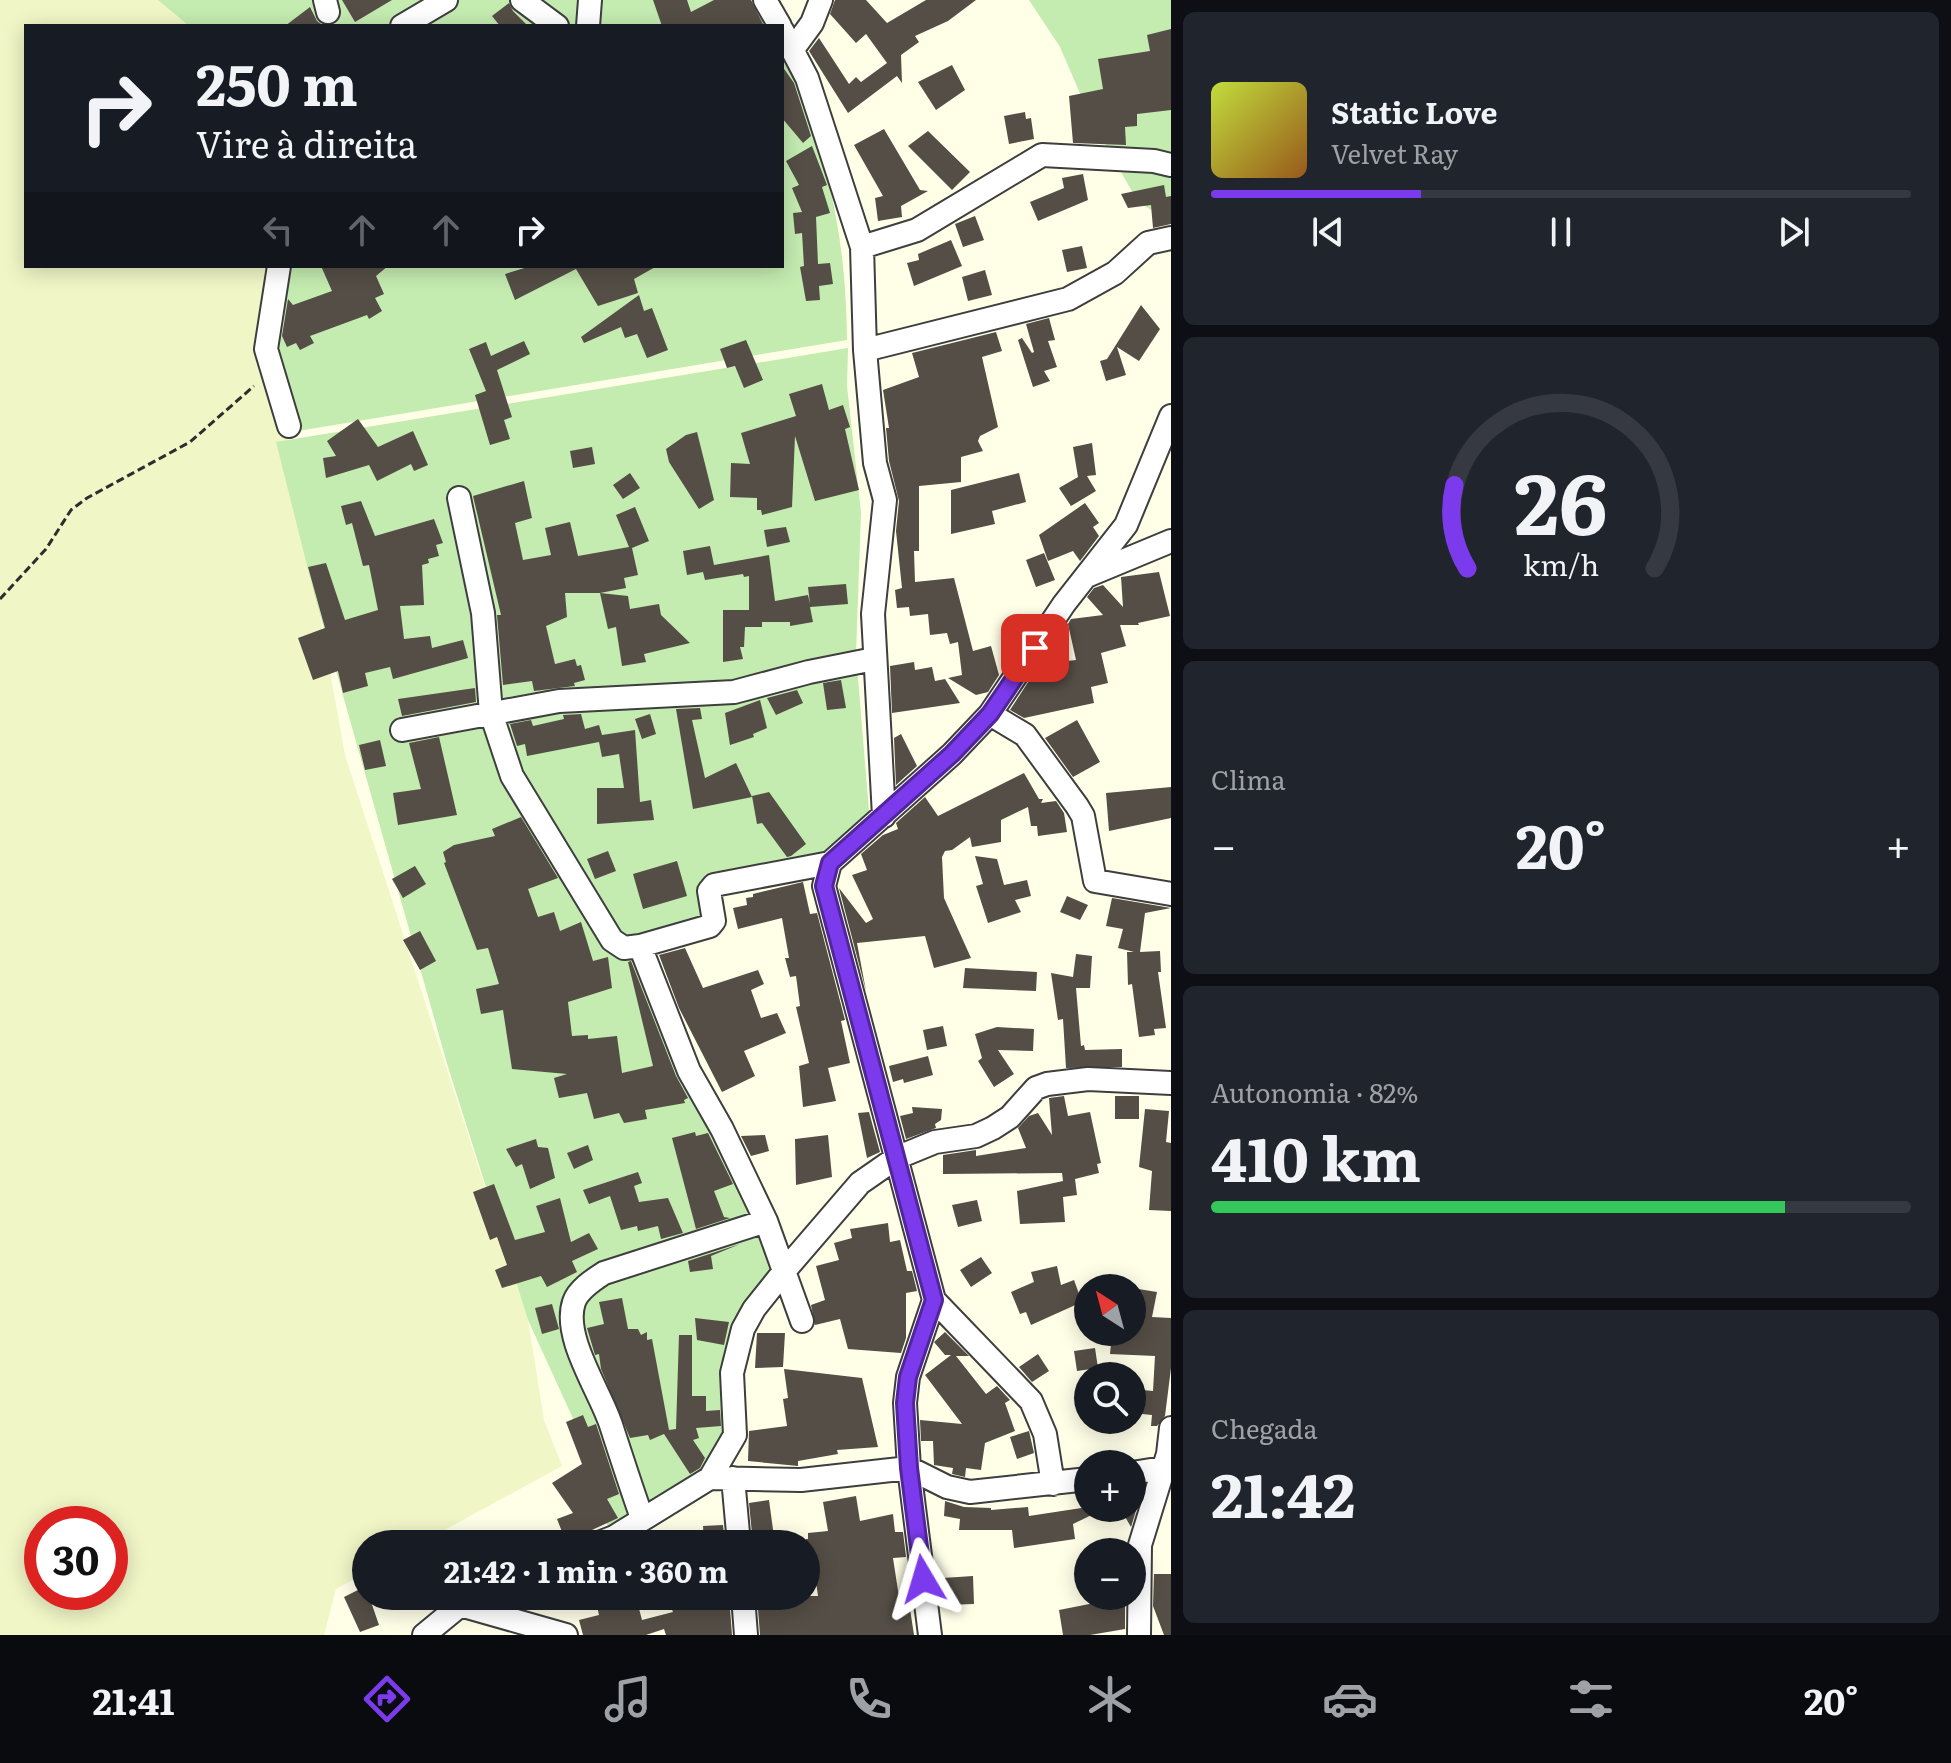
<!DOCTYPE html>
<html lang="pt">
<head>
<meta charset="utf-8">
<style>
	:root { --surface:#171b24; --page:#20242c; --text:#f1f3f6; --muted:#9ea1a6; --line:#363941; --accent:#7c3aed }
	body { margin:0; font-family:Literata,serif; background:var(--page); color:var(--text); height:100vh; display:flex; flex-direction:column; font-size:30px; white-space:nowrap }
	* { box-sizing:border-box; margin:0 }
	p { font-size:26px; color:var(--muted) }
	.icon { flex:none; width:44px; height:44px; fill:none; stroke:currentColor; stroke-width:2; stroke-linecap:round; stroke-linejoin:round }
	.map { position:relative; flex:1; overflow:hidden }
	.drawer { display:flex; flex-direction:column; gap:12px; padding:12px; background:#0d0f14; width:780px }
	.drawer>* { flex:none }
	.guide { position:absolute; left:24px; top:24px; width:760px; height:244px; border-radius:0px; box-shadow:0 4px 20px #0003; background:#171b24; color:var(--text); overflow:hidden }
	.needle { width:52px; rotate:324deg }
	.buttons { position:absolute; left:1074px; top:1274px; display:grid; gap:16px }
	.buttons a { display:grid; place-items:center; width:72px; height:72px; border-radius:50%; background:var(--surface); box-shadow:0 4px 20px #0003; font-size:40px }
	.speed { position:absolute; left:24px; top:1506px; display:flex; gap:16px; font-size:40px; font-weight:700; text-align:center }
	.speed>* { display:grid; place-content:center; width:104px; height:104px; border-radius:50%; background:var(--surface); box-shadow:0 4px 20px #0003; line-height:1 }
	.speed .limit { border:12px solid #d22; background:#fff; color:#111 }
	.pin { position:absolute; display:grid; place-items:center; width:68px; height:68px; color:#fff; margin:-34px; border-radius:16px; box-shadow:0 4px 12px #0006 }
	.me { position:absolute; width:88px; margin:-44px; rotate:353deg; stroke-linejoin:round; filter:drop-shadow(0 0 6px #0008) }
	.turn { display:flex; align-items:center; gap:28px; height:168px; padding:0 40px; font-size:36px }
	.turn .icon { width:104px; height:104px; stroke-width:2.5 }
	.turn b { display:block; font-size:56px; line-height:68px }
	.lanes { display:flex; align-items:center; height:76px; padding:0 40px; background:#0003; justify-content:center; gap:40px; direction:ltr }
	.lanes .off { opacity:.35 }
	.big { font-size:60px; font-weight:700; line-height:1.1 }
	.drawer .widget { flex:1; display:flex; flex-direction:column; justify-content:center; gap:12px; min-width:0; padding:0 28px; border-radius:12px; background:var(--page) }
	.drawer .dial { align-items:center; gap:0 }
	.dial svg { height:208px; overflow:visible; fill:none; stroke:var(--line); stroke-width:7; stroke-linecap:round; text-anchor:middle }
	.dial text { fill:var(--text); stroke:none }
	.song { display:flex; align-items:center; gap:24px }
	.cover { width:96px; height:96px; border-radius:12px; background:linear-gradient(135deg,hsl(70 70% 55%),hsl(30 70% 35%)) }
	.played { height:8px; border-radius:4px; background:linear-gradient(90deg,var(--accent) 30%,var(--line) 30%) }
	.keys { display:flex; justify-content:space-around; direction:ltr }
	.heat { display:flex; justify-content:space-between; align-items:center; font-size:44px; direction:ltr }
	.charge { height:12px; border-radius:6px; background:linear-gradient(90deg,#34c759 82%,var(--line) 0) }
	.trip { position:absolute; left:352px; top:1530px; width:468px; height:80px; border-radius:40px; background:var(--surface); box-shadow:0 4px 20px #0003; font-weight:700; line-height:80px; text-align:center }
	.tabs { display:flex; height:128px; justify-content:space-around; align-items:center; background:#090b0e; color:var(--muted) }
	.tabs .icon { width:56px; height:56px }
	.tabs .current { color:var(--accent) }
	.tabs b { font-size:36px; color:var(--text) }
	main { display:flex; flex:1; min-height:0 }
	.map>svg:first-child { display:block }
	.farmland { fill:#f1f6c7; fill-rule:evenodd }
	.green { fill:#c4ebb0 }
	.building { fill:#544e46 }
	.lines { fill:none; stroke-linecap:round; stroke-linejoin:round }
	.street-casing { stroke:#3e3e3e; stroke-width:26 }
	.path { stroke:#2d2d2d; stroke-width:3; stroke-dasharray:8 4; stroke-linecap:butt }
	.street { stroke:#fff; stroke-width:22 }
	.route-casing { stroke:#51269a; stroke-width:20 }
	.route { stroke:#7c3aed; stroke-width:14 }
</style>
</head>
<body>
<main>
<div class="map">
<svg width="1171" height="1635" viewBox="0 0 1171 1635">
	<rect width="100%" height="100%" fill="#ffffe8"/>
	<!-- farmland -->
	<path class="farmland" d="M0,0H158L189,26H26V266H281L278,381L345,755L528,1320L544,1420L562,1466L419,1544H366V1573L336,1589L324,1635H0ZM42,1524H110V1592H42Z"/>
	<!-- green -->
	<path class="green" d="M158,0H761L774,26H189Z
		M1029,0H1171V222L1138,202L1091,119L1060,47Z
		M782,41C798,71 806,101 816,133C837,208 846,262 847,340L280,434L270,373L284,266H782Z
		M848,348L847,386L861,512L856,654L869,811L853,836L822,861L715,883L707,922L635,942L782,1270L743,1329L735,1434L719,1465L609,1533L591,1458L528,1320L448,1067L314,593L276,442Z"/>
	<!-- building -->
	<path class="building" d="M342,0H392L355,22Z
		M653,0H687L691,12L714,0H751L764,26H662Z
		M835,0H866L887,23L926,0H976L948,21L915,36L919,42L901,55L902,83L897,76L848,113L809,51L819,38L849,84L856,77L861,82L887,63L866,34L856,43L830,14Z
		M509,3L513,11L528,26H500L492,16Z
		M310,7L317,21L324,26H285Z
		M1171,29V110L1137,114V126L1125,127L1126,145L1073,143L1069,96L1103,89L1098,59L1150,51L1147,35Z
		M952,65L965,90L936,110L918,82Z
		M782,66L794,83L811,136L803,143L782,118Z
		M1025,112L1026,119L1031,118L1034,139L1009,144L1004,116Z
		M884,129L920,190L928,191L901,206L902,217L878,221L875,198L883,196L854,145Z
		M928,131L970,172L952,190L908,146Z
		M812,146L827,185L822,187L830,213L816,217L818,264L830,263L833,284L819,286L820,300L806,301L800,267L804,266L802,233L795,234L793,213L802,212L792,188L799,185L786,161Z
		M1083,174L1088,200L1038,221L1030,202L1064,188L1062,178Z
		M1164,185L1166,197L1171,196V224L1153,228L1151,205L1128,208L1121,194Z
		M975,216L984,240L963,247L955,224Z
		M951,240L962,266L914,286L907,263L919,260L918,254Z
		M1082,246L1087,268L1067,272L1062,250Z
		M321,266H388L376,276L384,294L375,298L382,311L369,319L367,315L310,336L314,343L300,350L296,343L287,347L282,336L288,299L293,305L332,291Z
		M531,266H657L634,279L638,293L598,306L576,269L515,300L505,274Z
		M985,270L992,295L968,301L962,277Z
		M639,295L644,311L652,308L668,350L647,358L637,334L625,338L621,327L584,343L581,337Z
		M1141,305L1160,329L1139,361L1117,347L1126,375L1106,381L1100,361L1107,359Z
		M1049,318L1055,340L1048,341L1057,367L1044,371L1050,381L1033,387L1018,340L1022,338L1032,353L1034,352L1026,324Z
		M996,332L1002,351L982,357L998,427L980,436L978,441L983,451L961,457V482L919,486V551H914L915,582L954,578L973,651L991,646L999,675L988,692L976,695L948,678L962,675L958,642L950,644L947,633L930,635L928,614L910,616L909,607L897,608L895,590L902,588L896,531L899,501L889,461L886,428H889L883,390L919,377L912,353Z
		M746,340L763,380L744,388L735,366L727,368L720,349Z
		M524,341L530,354L497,370L512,417L504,420L510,439L490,445L475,395L486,391L469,349L486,342L491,356Z
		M822,384L829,410L843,405L850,427L845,429L859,490L815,501L795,436L792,507L762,515L761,510H757V498L730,497L731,463L750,464L741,433L796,416L789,394Z
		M358,419L378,447L413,431L428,465L414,471L411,464L377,481L369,465L326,478L323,458L336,456L327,441Z
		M697,432L714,500L699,509L669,462L666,449L686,435Z
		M1092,443L1096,475L1087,476L1096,491L1071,506L1059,488L1078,477L1073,447Z
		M592,447L595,464L573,468L570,451Z
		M630,473L640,488L623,499L613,485Z
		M1019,473L1026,502L992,511L995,524L951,534V490Z
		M524,481L532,518L515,523L523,560L551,555L545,528L570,522L578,556L629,547L616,515L635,507L649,541L632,548L638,575L624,578L626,588L600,593H565L567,617L546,626L555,664L575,659L577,666L581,665L585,680L574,683L575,686L534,691L532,681L503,685L497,615H501L473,496Z
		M361,501L375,536L434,519L443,543L436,545L439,556L428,559L429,563L422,565L424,605L400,606L404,639L430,636L432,648L463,640L468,658L393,679L390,667L365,673L368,686L343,693L338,671L313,680L298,638L325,628L308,567L326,563L345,620L378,610L369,565L363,566L352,523L346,525L341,506Z
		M1085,503L1099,523L1093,527L1099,536L1080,561L1073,551L1048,561L1039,535Z
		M786,527L790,542L767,547L764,530Z
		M710,546L714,565L769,555L775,601L808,595L810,604L808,587L846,584L848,604L810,607L813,622L790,626V622H762V627H745L744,647H740L743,659L723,662V610H749V576L744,577L743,574L705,580L703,572L687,575L683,551Z
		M1044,553L1055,580L1036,587L1026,560Z
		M1159,572L1170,616L1138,623L1139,625H1120L1126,646L1101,653L1108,683L1091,687L1094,703L1024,718L1010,710L1040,664L1076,660L1068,624L1071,619L1103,615L1087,597L1094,588L1103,585L1123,607L1121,577Z
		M600,593L628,596L630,609L659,604L661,615L690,643L644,654L646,662L622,666L616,627L608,629Z
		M914,662L915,670L932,667L935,681L945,679L960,703L892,713L890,666Z
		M841,680L846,708L827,710L823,683Z
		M475,688L476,702L402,716L398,699Z
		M797,690L803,703L776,715L767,698Z
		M760,700L767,728L753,734L754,737L730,745L725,713Z
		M700,708L702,719L692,720L705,778L736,763L752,797L693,809L676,709Z
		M581,714L585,729L599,725L602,735L635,730L640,802L651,800L654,820L597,824V788H624L619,754L602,757L599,742L527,756L525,744L517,746L510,724L531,720L533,726L564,719L563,715Z
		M650,714L656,734L642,739L635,719Z
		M1077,720L1100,762L1073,777L1045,738Z
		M901,734L917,766L896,785L894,738Z
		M439,737L457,815L398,825L393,793L421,789L409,743Z
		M380,740L386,766L365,770L359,745Z
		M1024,773L1039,799H1043L1041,803L1056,801L1064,813L1067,832L1038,836L1037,826H1031L1028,807L1001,820V842L972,847L970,837L952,850L945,851L942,857L944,898L971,958L934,968L925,936L857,943L866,991L839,888L866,923L873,919L852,875L867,870L861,854L883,835L898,829L896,823L925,797L938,816Z
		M1171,787V818L1109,831L1106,793Z
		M769,792L806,844L791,856L787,857L762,823L757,824L752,796Z
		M521,817L558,878L528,889L538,917L554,912L560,931L581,922L593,961L608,957L612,988L568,1002L572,1036L588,1035V1039L617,1036L622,1073L653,1066L628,962L631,961L676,1076L688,1098L684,1100L685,1103L645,1110L647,1119L624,1123L619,1113L594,1119L587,1093L559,1098L554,1078L567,1074L512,1069L503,1010L481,1014L476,989L499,984L488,948L477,950L444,863L446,862L443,852L454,845L495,836L492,829Z
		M608,851L616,871L595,879L587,859Z
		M975,856L997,859L1004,885L1027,880L1031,896L1015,900L1021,912L988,923L976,886L983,884Z
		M677,861L687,896L643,909L633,874Z
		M415,866L426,884L403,898L392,879Z
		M803,882L810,914L817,913L845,1020L841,1021L850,1063L828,1068L836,1101L803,1107L799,1066L809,1063L796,1007L800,1006L796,976L790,977L785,958H789L782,918L738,929L733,908L747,905L746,898L753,897V894Z
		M1067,896L1088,905L1080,920L1060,912Z
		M1112,898L1171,908L1145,913L1140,952L1160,951L1161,972H1158L1166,1028L1154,1029L1155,1035L1139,1037L1132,984L1128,985L1127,952H1134L1118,948L1123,929L1106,926Z
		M420,931L436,961L420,970L403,940Z
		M685,948L703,988L758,970L764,984L751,990L761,1018L777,1013L786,1033L744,1051L755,1076L722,1092L679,1008L659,955Z
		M1076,954L1092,956L1090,988H1076L1081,1046L1084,1045L1085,1050L1122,1049V1067L1066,1068L1063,1019L1058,1020L1051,973L1073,977Z
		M965,968L1037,972L1036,991L963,988Z
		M943,1026L947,1046L927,1050L923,1030Z
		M997,1027L1034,1029L1033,1051L998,1050L1014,1074L994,1087L978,1061L982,1058L975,1034Z
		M928,1056L933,1075L904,1083L903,1079L893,1082L889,1066Z
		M1064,1096L1068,1116L1090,1112L1101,1163L1097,1164L1099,1173L1075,1179L1077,1195L1063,1197L1065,1222L1020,1224L1017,1191L1063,1181L1062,1173L943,1174V1155L976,1150V1156L1026,1148L1018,1128L1029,1116L1038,1113L1052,1135L1049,1098Z
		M1115,1096H1139V1119H1115Z
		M912,1107L942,1109L941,1120L935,1124L936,1128L906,1139L900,1116L913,1113Z
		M1145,1109L1169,1111L1166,1142L1171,1143V1211L1149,1210L1152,1171L1139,1167Z
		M869,1112L880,1152L867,1158L858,1113Z
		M695,1132L696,1136L708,1133L733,1184L714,1191L724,1217L730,1218L696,1229L672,1138Z
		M765,1135L769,1151L751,1156L741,1136Z
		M828,1135L832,1177L796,1185L795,1139Z
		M536,1139L538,1147L548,1148L555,1178L530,1189L522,1164L516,1167L506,1149Z
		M588,1145L593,1160L574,1169L567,1153Z
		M638,1172L642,1183L634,1186L639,1202L668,1198L683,1233L661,1239L658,1226L638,1231L637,1226L621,1230L610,1196L589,1204L583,1190Z
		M494,1184L515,1240L545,1232L536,1206L560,1198L571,1242L589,1233L598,1249L572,1261L577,1272L547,1287L541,1276L502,1288L495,1270L507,1265L497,1237L490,1240L473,1192Z
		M977,1200L982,1221L958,1227L952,1205Z
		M888,1223L890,1242L900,1240L907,1271H912L917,1291L906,1293V1338L901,1353L848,1349L840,1319L815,1325L811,1305L825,1300L816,1266L839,1260L834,1243L852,1238L850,1229Z
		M740,1244L711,1256L713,1269L690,1272L688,1261Z
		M981,1257L992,1273L971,1287L960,1270Z
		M1057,1266L1061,1285L1074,1280L1082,1302L1031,1325L1026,1312L1020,1314L1011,1292L1034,1282L1031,1272Z
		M1132,1288L1157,1292L1152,1317L1171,1318V1368L1165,1416L1157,1426H1151L1152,1415L1132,1413V1389L1153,1391L1155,1356L1110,1354L1112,1333L1132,1334Z
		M622,1298L628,1329H638L641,1335L647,1332V1340L652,1339L669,1430L676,1429L679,1335H692V1396H706V1411L720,1410L721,1426L696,1428L699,1438L693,1440L705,1458L700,1468L690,1474L664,1434L650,1440L648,1435L630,1438L601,1369L599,1354L595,1355L587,1328L604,1324L599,1302Z
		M552,1304L559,1329L542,1334L535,1308Z
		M695,1318L729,1322L724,1345L697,1340Z
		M945,1332L969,1356H956L986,1394L997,1386L1010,1400L1005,1403L1015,1431L985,1443L981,1470L966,1468L965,1477L952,1474L953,1468L934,1465L933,1441H921L920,1420L962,1424L925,1375L951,1355H945L934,1342Z
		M757,1333H785L783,1367L755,1368Z
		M1095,1348L1098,1368L1077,1371L1074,1351Z
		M1038,1354L1049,1371L1032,1382L1019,1367Z
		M784,1369L862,1378L878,1447L837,1450L838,1454L798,1461V1466L748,1461L749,1431L787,1426L783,1399L788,1398Z
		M583,1415L588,1427L596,1424L598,1430L619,1494L607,1499L618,1518L566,1542L557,1519L573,1513L552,1483L582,1464L566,1422Z
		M1029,1431L1034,1453L1017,1459L1010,1437Z
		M1144,1485L1131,1527L1120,1508H1132V1487Z
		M856,1496L860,1521L893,1514L895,1532H903L906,1557L893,1558L899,1597L908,1596L914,1635H760L757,1596H818L813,1560L808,1561L806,1539H808V1533L828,1531L823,1502Z
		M769,1500L775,1544H753L749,1503Z
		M945,1501L964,1507L991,1508V1510L1028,1507L1029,1516L1088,1507L1104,1509L1073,1524L1075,1539L1014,1548L1012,1530H959L960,1519L944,1516Z
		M723,1525L725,1544H704L703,1526Z
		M1154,1574H1171V1635H1164L1153,1606Z
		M973,1576L974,1604L944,1605L943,1578Z
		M366,1586V1596H369L379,1625L360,1632L344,1597Z
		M684,1596H729L732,1635H666L664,1629L646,1635H583L579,1620L599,1615L597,1606L623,1599L625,1609L638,1605L642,1620L673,1612L669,1602Z
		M1125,1597V1629L1090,1635H1063L1059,1610Z"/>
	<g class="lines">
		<defs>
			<path id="street" d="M325,0L328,12
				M522,0L557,26
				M765,0L780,26
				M402,26L446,0
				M588,26L590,0
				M782,30L807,78L862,247L865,350L875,463L885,500L873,614L884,816
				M793,49L812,23L821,0
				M862,247L917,230L1042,155L1154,161L1171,165
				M279,266L266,349L289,426
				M865,350L1068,299L1115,273L1148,243L1171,238
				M459,498L483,613L491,713L512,776L612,940L624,948L640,946L689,1071L722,1129L766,1221L802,1321
				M1089,575L1171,541
				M990,714L1025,735L1077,806L1083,816L1095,881L1171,894
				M402,730L559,701L734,692L809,672L874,659
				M640,946L710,926L714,921L709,891L714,885L830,863
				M934,1300L1031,1401L1045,1434L1053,1484
				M1132,1473L1163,1468
				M710,1478L801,1480L909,1468L947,1487L970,1492L1088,1479
				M733,1478L739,1544
				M642,1518C631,1487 621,1456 611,1425C600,1391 562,1337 574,1302C578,1290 593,1280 604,1273L766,1221
				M596,1544L614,1537L710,1478L735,1435L732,1373L743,1329L754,1309L786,1269L860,1183L896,1158L935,1142L976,1136L993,1128L1010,1117L1036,1088L1047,1084L1088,1079L1171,1083
				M743,1596L746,1635
				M460,1605L566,1635
				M424,1635L469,1598
				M930,1635L909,1468L905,1403L908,1377L934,1300L824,886L830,863L952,754L990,714L1064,604L1126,525L1171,416
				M1139,1635L1140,1545L1168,1454L1171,1428"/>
		</defs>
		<!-- street casing -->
		<use href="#street" class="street-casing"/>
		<!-- path -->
		<path class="path" d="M0,599L46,549L71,510L87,498L190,442L254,386"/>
		<!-- street -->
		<use href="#street" class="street"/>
	</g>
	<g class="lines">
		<defs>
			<path id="route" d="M923,1579L909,1468L905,1403L908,1377L934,1300L824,886L830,863L952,754L990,714L1035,648"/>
		</defs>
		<!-- route casing -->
		<use href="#route" class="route-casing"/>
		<!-- route -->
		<use href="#route" class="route"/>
	</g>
</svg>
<div class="buttons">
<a><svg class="needle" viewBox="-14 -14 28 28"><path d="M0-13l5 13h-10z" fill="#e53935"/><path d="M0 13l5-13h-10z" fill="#9ea1a6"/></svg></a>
<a><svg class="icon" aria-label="search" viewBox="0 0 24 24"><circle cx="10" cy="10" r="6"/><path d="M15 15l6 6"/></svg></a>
<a>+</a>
<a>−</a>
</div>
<div class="speed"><div class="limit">30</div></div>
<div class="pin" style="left:1035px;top:648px;background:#d93025"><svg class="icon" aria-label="arrive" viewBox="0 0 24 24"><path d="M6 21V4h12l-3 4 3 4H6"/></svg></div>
<svg class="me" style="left:923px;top:1579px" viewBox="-20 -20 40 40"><path d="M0-17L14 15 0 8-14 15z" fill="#7c3aed" stroke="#fff" stroke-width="4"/></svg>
<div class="trip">21:42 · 1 min · 360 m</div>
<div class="guide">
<div class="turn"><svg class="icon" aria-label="right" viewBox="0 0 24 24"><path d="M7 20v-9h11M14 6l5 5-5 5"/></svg><div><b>250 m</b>Vire à direita</div></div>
<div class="lanes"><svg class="icon off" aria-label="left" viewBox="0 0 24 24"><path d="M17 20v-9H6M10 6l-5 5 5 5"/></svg><svg class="icon off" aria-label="ahead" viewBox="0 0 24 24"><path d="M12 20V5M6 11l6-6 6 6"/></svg><svg class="icon off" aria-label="ahead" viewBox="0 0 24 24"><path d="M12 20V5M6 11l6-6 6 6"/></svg><svg class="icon" aria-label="right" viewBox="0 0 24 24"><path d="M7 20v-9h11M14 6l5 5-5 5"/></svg></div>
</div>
</div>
<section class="drawer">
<div class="widget">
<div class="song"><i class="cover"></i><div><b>Static Love</b><p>Velvet Ray</p></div></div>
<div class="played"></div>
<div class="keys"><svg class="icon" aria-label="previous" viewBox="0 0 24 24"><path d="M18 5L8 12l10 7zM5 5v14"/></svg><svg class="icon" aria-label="pause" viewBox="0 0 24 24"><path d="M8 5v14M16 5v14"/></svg><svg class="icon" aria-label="next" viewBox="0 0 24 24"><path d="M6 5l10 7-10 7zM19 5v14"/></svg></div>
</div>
<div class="widget dial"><svg viewBox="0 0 100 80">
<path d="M14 69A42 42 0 1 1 86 69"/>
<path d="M14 69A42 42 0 0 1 9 37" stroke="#7c3aed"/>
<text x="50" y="56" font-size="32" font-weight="700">26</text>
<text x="50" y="72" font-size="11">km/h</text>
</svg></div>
<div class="widget"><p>Clima</p>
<div class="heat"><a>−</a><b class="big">20°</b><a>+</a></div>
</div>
<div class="widget"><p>Autonomia · 82%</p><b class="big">410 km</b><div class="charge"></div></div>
<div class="widget"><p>Chegada</p><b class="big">21:42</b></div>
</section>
</main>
<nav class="tabs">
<b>21:41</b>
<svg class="icon current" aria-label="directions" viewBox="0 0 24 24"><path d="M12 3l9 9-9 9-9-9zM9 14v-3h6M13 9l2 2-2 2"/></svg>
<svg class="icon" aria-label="music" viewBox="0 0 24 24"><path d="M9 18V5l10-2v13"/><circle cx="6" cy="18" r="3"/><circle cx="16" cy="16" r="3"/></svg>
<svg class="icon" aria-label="phone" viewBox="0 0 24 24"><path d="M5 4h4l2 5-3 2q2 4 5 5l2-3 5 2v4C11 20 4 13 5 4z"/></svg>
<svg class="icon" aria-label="climate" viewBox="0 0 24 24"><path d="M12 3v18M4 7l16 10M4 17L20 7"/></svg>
<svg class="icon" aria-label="car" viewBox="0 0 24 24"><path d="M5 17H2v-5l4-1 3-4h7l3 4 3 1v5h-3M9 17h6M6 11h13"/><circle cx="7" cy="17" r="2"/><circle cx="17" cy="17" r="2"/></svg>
<svg class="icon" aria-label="filters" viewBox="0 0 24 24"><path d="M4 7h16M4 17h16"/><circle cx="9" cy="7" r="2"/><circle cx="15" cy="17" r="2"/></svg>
<b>20°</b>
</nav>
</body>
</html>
